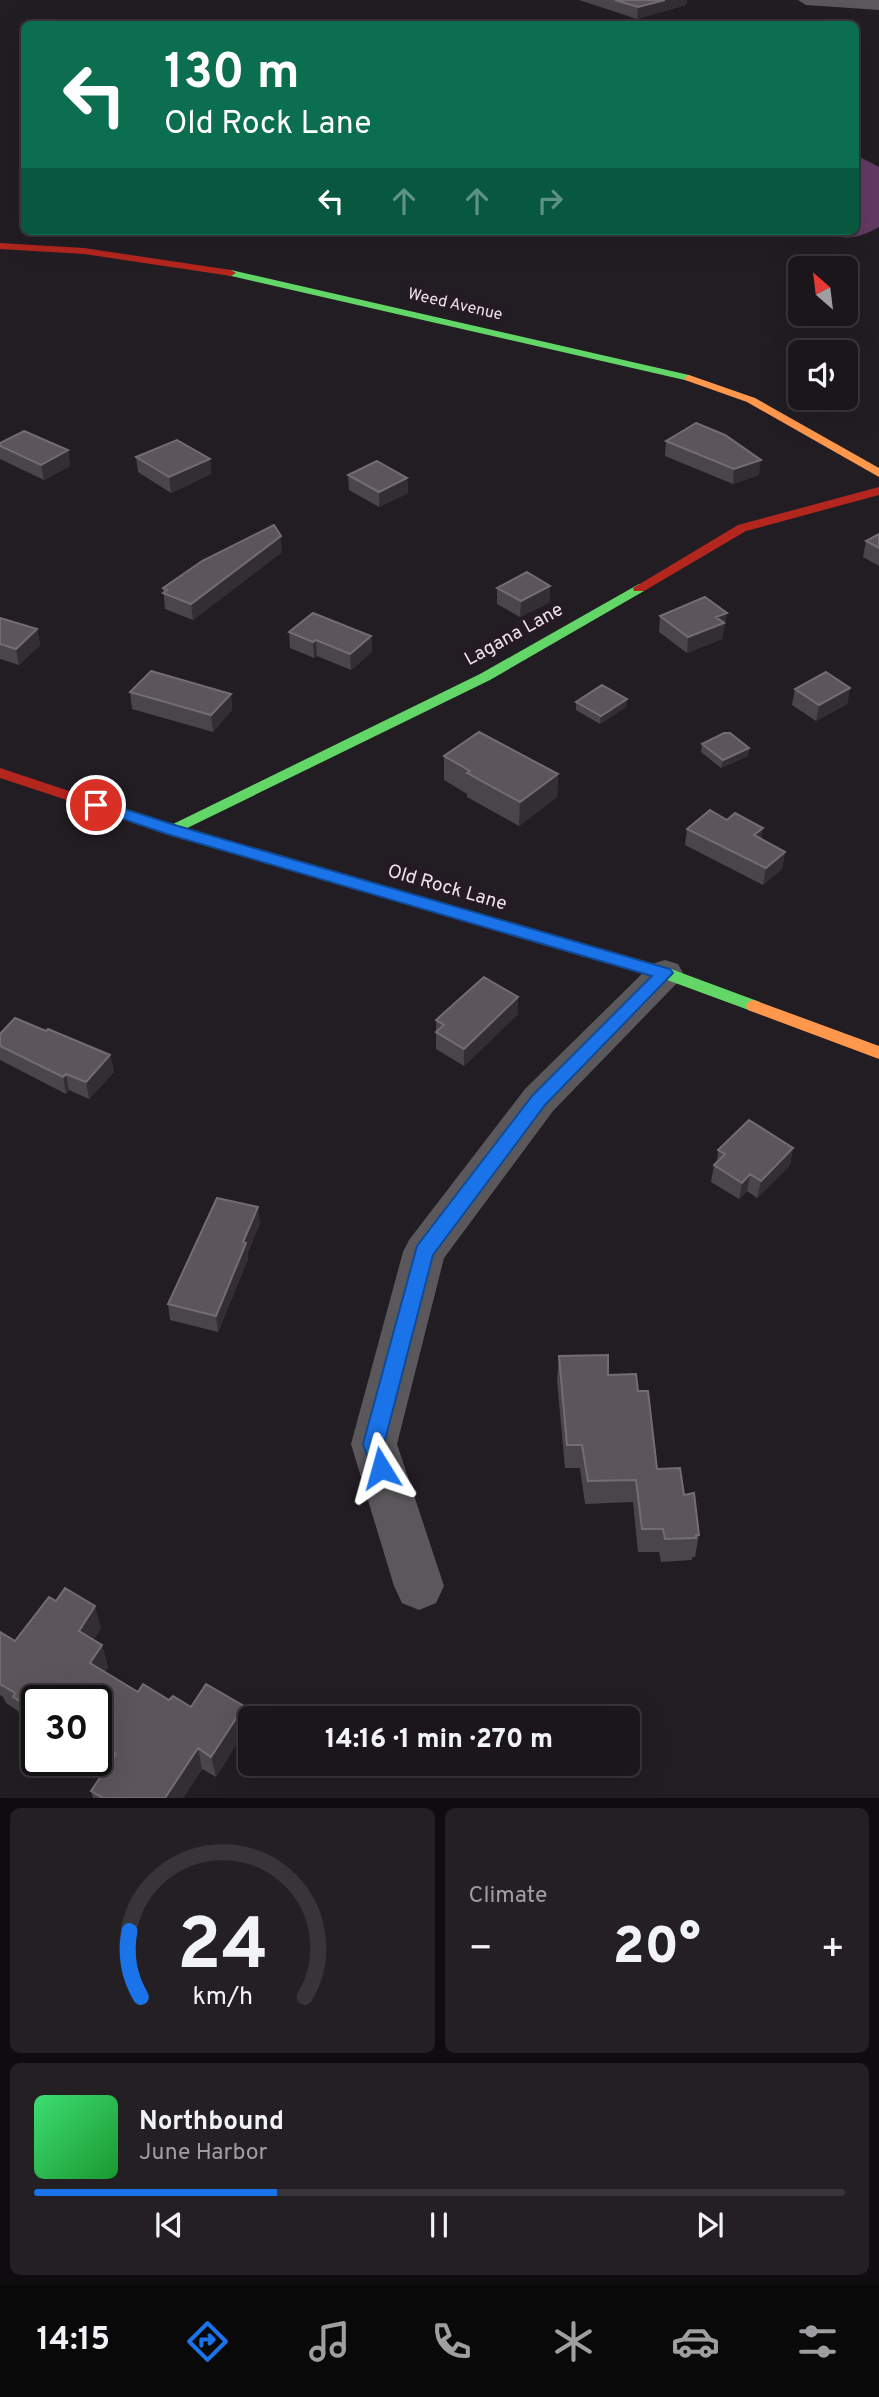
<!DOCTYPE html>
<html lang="en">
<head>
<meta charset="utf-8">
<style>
	:root { --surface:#1a161a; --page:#231f23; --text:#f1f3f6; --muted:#9f9fa2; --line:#383539; --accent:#1a73e8 }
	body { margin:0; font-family:Overpass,sans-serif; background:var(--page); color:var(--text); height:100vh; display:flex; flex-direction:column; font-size:26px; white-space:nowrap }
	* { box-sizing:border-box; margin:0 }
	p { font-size:23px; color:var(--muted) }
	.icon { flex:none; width:38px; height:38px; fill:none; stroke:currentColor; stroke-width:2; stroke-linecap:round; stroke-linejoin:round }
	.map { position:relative; height:1798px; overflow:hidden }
	.panel { display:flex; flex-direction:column; gap:10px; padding:10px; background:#0e0c0e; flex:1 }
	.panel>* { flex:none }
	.banner { position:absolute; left:21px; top:21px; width:838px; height:214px; border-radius:10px; box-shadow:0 7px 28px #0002,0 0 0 2px var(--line); background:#0b6e4f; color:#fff; overflow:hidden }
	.needle { width:46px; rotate:332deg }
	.tools { position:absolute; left:788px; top:256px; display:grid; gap:14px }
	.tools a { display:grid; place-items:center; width:70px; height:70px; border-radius:10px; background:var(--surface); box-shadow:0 7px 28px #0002,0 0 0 2px var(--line); font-size:35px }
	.speed { position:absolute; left:21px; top:1685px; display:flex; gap:14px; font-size:35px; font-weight:700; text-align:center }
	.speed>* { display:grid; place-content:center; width:91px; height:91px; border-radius:50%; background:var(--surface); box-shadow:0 7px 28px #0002,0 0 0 2px var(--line); line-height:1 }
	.speed .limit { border:4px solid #111; border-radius:10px; background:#fff; color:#111 }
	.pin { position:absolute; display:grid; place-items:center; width:60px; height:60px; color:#fff; margin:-30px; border:4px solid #fff; border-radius:50%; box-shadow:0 2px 7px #0007 }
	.me { position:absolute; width:77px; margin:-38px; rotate:352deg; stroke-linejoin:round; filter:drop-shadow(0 0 5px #0008) }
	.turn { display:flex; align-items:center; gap:24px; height:147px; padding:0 28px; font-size:32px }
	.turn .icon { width:91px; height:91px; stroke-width:2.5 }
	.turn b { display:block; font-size:49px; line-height:60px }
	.lanes { display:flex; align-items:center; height:66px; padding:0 28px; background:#0003; justify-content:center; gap:35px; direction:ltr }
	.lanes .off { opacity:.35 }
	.big { font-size:52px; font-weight:800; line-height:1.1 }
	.panel .widget { flex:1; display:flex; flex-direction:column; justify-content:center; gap:10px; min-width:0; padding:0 24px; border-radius:10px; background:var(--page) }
	.panel .dial { align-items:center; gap:0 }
	.dial svg { height:182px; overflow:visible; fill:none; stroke:var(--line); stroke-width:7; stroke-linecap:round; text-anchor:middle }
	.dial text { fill:var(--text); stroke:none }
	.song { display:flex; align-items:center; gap:21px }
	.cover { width:84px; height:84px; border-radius:10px; background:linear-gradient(135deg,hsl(140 70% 55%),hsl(130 70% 35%)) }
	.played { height:7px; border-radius:4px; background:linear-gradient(90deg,var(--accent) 30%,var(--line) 30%) }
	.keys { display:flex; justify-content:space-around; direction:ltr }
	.heat { display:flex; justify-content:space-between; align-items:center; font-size:38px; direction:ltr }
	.panel .tiles { flex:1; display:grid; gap:10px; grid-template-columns:1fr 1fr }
	.widget:last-child { grid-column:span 2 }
	.trip { position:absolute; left:238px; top:1706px; width:402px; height:70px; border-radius:10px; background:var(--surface); box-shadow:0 7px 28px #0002,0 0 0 2px var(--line); font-weight:800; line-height:70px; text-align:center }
	.tabs { display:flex; height:112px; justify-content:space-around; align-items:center; background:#0a090a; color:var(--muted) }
	.tabs .icon { width:49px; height:49px }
	.tabs .on { color:var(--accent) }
	.tabs b { font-size:32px; color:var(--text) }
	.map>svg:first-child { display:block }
	.water { fill:#623a63 }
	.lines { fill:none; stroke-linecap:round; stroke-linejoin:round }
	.street { fill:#5b585b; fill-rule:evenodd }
	.fast { fill:#63d668; fill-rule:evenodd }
	.slow { fill:#ff974d; fill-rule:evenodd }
	.jam { fill:#b3261e; fill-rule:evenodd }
	.wall { fill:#4a454a }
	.shaded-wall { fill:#332e33 }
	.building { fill:#5c565c; stroke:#726d72; stroke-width:2 }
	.route { fill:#1a73e8; stroke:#114b97; stroke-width:2 }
	.labels { text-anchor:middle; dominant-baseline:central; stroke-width:7; stroke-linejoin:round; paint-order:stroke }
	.far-street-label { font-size:16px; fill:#ede5ed; stroke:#251a25 }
	.street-label { font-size:19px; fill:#ede5ed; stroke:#251a25 }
</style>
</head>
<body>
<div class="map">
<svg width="879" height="1799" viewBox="0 0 879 1799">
	<rect width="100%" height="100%" fill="#221d22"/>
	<!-- water -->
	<path class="water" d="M856,155L879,167V227C858,239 843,241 821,231H856Z"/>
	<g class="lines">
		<!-- street -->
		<path class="street" d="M798,0H879V10L806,5Z
			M665,960L678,964L683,973L678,982L553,1111L444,1258L397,1444L444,1586L436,1603L419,1610L402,1603L394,1586L351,1444L403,1252L409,1240L525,1089L652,964Z"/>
		<!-- fast -->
		<path class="fast" d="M231,270L689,375L694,378L689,381L227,275L226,273Z
			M639,584L644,585V591L490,680L177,833H167L164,830L167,827L480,674Z
			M304,863L671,969L760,1002L762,1006L760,1010L754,1012L659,977L299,872L296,868Z"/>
		<!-- slow -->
		<path class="slow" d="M689,375L755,398L879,468V477L747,402L685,380L684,378Z
			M754,1000L879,1046V1059L748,1010L746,1006L748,1002Z"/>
		<!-- jam -->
		<path class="jam" d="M0,243L84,248L231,270L236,273L231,276L84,254L0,249Z
			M879,487V495L746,531L644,591H634L633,588L738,525Z
			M0,768L177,827L309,864L312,868L304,873L167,833L0,778Z"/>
	</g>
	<!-- wall -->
	<path class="wall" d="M579,0H687L686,5L637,19Z
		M666,441L759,475L733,484L665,456Z
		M0,443L68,450L70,466L44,480L0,459Z
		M136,457L210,459L211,474L171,493L138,472Z
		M348,475L407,478L408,493L379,507L349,490Z
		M879,534V566L863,557L866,541Z
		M282,552L193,620L165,609L163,588Z
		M497,588L550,602L520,617L497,604Z
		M727,613L722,639L687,653L659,632L660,616Z
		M0,618L37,629L40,645L19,665L0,659Z
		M289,632L371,636L372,652L351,670L317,656L314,658L290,648Z
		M850,688L847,704L816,721L792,705L795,689Z
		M130,692L231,694L232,710L213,732L132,709Z
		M627,699L626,707L600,724L576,710V702Z
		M702,744L749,748L748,756L721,768L701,752Z
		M444,756L558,774L557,797L519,826L467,797V794L444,780Z
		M687,829L761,839L785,852L782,869L763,885L685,845Z
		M518,1014L464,1066L436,1049V1020Z
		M46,1031L110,1055L114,1072L89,1099L69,1090L66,1094L0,1060V1034Z
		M793,1148L790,1165L757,1198L747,1191L739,1199L711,1182L714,1165L717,1162L718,1150Z
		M260,1223L248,1252V1259L218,1332L170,1320L168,1304Z
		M559,1356L608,1375L638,1391L657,1469L699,1535L695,1557H692V1560L661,1562L659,1552H638L633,1502L585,1504L580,1468H565L557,1380Z
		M101,1628L93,1640L102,1645L108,1667L105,1672L138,1692L169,1700L247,1727L216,1777L202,1769L183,1798H93L91,1791L108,1766L96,1759V1701H37V1749L35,1748L27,1727L30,1724L20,1718L18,1711L6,1703L3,1697L0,1695V1632L15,1641Z
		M55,1760H69L65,1767Z"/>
	<!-- shaded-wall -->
	<path class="shaded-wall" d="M665,0H687L686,5L637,19L638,7Z
		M68,450L70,466L44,480L41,465Z
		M210,459L211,474L171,493L169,477Z
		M761,460L759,475L733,484L734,469Z
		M407,478L408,493L379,507V492Z
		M281,536L282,552L193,620L191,604Z
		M550,586V602L520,617L521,601Z
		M727,613L722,639L687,653L688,637L716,617Z
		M37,629L40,645L19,665L16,649Z
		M371,636L372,652L351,670L350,654Z
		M316,640L317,656L314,658L313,642Z
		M850,688L847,704L816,721L819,705Z
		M231,694L232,710L213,732L211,715Z
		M627,699L626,707L600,724L601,716Z
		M749,748L748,756L721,768L723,760Z
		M558,774L557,797L519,826L520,802Z
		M763,828L760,845L754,835Z
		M785,852L782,869L763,885L766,868Z
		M518,997V1014L464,1066V1049Z
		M110,1055L114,1072L89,1099L86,1082Z
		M66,1074L69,1090L66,1094L63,1077Z
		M793,1148L790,1165L757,1198L761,1181Z
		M750,1174L747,1191L739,1199L742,1183Z
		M258,1207L260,1223L248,1252V1259L218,1332L216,1316L243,1242Z
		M95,1606L101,1628L86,1653L79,1631Z
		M102,1645L108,1667L96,1684L90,1663Z
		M244,1706L247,1727L216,1777L211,1757Z
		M198,1748L202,1769L183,1798H165Z
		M63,1760H69L65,1767Z"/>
	<!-- building -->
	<path class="building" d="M615,0H665L638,7Z
		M696,423L725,435L761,460L734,469L666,441Z
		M24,431L68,450L41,465L0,446V443Z
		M177,440L210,459L169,477L136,457Z
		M377,461L407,478L379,492L348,475Z
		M274,525L281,536L191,604L163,593L167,590L163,588L202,561Z
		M879,534V548L866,541Z
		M527,572L550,586L521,601L497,588Z
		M705,597L727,613L716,617L724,623L688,637L660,616Z
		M313,613L371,636L350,654L316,640L313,642L289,632Z
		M0,618L37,629L16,649L0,644Z
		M151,671L231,694L211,715L130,692Z
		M826,672L850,688L819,705L795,689Z
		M602,685L627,699L601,716L576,702Z
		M479,732L558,774L520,802L467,773L470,771L444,756Z
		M724,733H730L749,748L723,760L702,744Z
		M710,810L727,820L735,813L763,828L754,835L785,852L766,868L687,829Z
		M484,977L518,997L464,1049L436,1032L444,1025L436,1020Z
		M15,1018L46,1031L48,1029L110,1055L86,1082L66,1074L63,1077L0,1046V1034Z
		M749,1120L793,1148L761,1181L750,1174L742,1183L714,1165L725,1154L718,1150Z
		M217,1198L258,1207L243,1242L246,1243L216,1316L168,1304Z
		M608,1355V1375L636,1374L638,1391H648L657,1469L680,1468L684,1495L694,1493L699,1535H696V1538L665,1539L663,1529H642L636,1480L588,1481L582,1445H567L559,1356Z
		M65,1588L95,1606L79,1631L102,1645L90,1663L138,1692L143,1684L169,1700L173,1696L191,1707L206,1684L244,1706L211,1757L198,1748L165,1798H103L91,1791L116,1754L96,1742V1701H37V1712L13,1697L15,1693L0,1684V1632L15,1641L49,1597L56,1601Z
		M37,1715V1733L27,1727Z"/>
	<!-- route -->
	<path class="route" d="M96,800L178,826L670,969L673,973L545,1105L433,1255L384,1444L392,1468L389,1474L381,1477L374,1474L363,1444L417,1246L532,1096L652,976L167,834L91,808L89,805Z"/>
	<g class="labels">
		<!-- far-street labels -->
		<g class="far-street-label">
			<text transform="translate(455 305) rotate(13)">Weed Avenue</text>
		</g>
		<!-- street labels -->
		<g class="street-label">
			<text transform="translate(514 635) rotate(-29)">Lagana Lane</text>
			<text transform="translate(447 888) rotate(16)">Old Rock Lane</text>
		</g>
	</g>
</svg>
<div class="tools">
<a><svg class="needle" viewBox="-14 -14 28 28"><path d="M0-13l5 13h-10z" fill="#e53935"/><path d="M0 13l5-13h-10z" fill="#9f9fa2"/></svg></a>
<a><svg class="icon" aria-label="sound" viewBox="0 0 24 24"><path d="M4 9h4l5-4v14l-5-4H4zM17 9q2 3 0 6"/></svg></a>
</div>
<div class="speed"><div class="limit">30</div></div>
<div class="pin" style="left:96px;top:805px;background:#d93025"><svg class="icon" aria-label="arrive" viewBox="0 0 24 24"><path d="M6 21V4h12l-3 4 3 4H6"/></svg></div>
<svg class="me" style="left:381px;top:1468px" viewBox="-20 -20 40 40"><path d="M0-17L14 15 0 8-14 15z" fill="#1a73e8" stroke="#fff" stroke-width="4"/></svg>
<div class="trip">14:16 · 1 min · 270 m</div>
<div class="banner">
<div class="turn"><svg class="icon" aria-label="left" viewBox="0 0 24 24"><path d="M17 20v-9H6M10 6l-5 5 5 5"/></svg><div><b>130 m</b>Old Rock Lane</div></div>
<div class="lanes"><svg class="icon" aria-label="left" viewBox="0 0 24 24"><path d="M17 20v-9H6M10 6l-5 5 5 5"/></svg><svg class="icon off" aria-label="ahead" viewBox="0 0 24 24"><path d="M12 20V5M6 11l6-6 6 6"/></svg><svg class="icon off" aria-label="ahead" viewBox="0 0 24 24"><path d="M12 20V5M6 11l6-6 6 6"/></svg><svg class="icon off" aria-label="right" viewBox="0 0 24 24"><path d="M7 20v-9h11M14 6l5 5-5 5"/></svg></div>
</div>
</div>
<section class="panel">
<div class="tiles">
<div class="widget dial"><svg viewBox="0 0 100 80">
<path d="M14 69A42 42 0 1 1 86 69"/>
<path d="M14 69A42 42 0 0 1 9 40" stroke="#1a73e8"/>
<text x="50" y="56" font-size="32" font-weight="700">24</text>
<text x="50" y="72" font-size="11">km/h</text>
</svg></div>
<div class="widget"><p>Climate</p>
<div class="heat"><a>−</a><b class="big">20°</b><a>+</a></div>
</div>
<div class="widget">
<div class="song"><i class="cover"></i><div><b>Northbound</b><p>June Harbor</p></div></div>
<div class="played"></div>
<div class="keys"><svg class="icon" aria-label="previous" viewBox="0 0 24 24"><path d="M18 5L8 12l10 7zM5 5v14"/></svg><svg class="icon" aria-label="pause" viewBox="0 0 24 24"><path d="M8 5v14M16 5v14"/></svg><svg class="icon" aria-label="next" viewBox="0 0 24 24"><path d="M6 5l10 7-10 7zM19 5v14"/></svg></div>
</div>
</div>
</section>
<nav class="tabs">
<b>14:15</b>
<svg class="icon on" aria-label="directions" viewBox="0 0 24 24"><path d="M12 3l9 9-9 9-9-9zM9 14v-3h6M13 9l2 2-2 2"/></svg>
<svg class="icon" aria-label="music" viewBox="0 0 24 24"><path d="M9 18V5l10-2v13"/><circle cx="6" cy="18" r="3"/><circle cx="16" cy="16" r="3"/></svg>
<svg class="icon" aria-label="phone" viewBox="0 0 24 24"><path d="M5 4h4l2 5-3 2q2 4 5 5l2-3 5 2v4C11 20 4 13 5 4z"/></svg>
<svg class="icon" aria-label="climate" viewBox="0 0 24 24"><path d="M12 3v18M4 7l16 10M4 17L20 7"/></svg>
<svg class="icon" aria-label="car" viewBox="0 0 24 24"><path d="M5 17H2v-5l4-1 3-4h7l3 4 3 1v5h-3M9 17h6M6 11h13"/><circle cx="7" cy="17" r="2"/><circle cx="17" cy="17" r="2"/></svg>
<svg class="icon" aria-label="filters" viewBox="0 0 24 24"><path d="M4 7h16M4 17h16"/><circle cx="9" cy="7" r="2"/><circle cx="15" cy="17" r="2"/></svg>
</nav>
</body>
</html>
